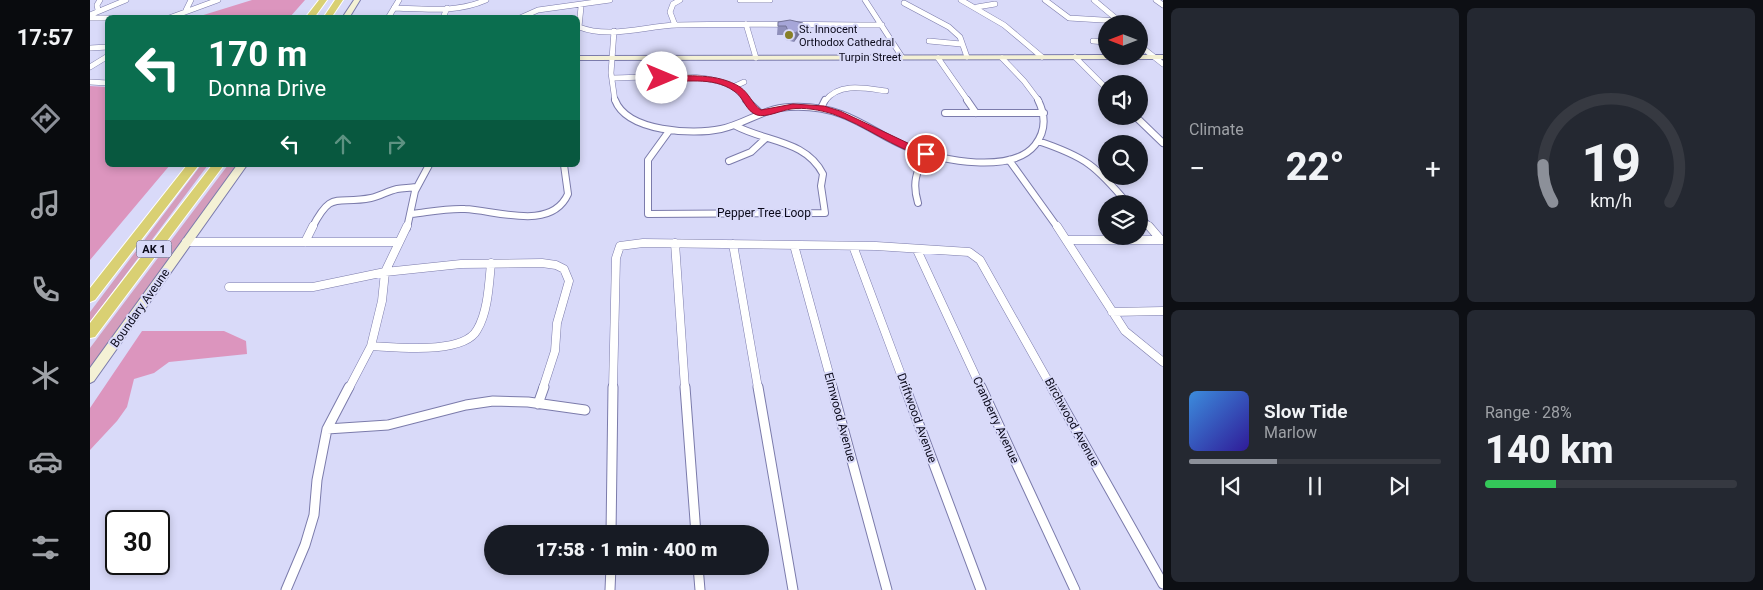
<!DOCTYPE html>
<html lang="en">
<head>
<meta charset="utf-8">
<style>
	:root { --surface:#171b24; --page:#242831; --text:#f1f3f6; --muted:#9ea1a6; --line:#363941; --accent:#8c9099 }
	body { margin:0; font-family:Roboto,sans-serif; background:var(--page); color:var(--text); height:100vh; display:flex; flex-direction:column; font-size:19px; white-space:nowrap }
	* { box-sizing:border-box; margin:0 }
	p { font-size:16px; color:var(--muted) }
	.icon { flex:none; width:28px; height:28px; fill:none; stroke:currentColor; stroke-width:2; stroke-linecap:round; stroke-linejoin:round }
	.map { position:relative; flex:1; overflow:hidden }
	.details { display:flex; flex-direction:column; gap:8px; padding:8px; background:#0d0f14; width:600px }
	.details>* { flex:none }
	.guide { position:absolute; left:15px; top:15px; width:475px; height:152px; border-radius:8px; box-shadow:0 2px 8px #0003; background:#0b6e4f; color:#fff; overflow:hidden }
	.needle { width:32px; rotate:270deg }
	.fabs { position:absolute; left:1008px; top:15px; display:grid; gap:10px }
	.fabs a { display:grid; place-items:center; width:50px; height:50px; border-radius:50%; background:var(--surface); box-shadow:0 2px 8px #0003; font-size:25px }
	.speed { position:absolute; left:15px; top:510px; display:flex; gap:10px; font-size:25px; font-weight:700; text-align:center }
	.speed>* { display:grid; place-content:center; width:65px; height:65px; border-radius:50%; background:var(--surface); box-shadow:0 2px 8px #0003; line-height:1 }
	.speed .limit { border:2px solid #111; border-radius:8px; background:#fff; color:#111 }
	.pin { position:absolute; display:grid; place-items:center; width:42px; height:42px; color:#fff; margin:-21px; border:2px solid #fff; border-radius:50%; box-shadow:0 1px 5px #0007 }
	.me { position:absolute; width:55px; margin:-28px; rotate:90deg; stroke-linejoin:round; filter:drop-shadow(0 0 4px #0008) }
	.turn { display:flex; align-items:center; gap:18px; height:105px; padding:0 20px; font-size:22px }
	.turn .icon { width:65px; height:65px; stroke-width:2.5 }
	.turn b { display:block; font-size:35px; line-height:42px }
	.lanes { display:flex; align-items:center; height:48px; padding:0 20px; background:#0003; justify-content:center; gap:25px; direction:ltr }
	.lanes .off { opacity:.35 }
	.big { font-size:38px; font-weight:800; line-height:1.1 }
	.details .tile { flex:1; display:flex; flex-direction:column; justify-content:center; gap:8px; min-width:0; padding:0 18px; border-radius:8px; background:var(--page) }
	.details .dial { align-items:center; gap:0 }
	.dial svg { height:130px; overflow:visible; fill:none; stroke:var(--line); stroke-width:7; stroke-linecap:round; text-anchor:middle }
	.dial text { fill:var(--text); stroke:none }
	.song { display:flex; align-items:center; gap:15px }
	.cover { width:60px; height:60px; border-radius:8px; background:linear-gradient(135deg,hsl(210 70% 55%),hsl(250 70% 35%)) }
	.played { height:5px; border-radius:2px; background:linear-gradient(90deg,var(--accent) 35%,var(--line) 35%) }
	.keys { display:flex; justify-content:space-around; direction:ltr }
	.heat { display:flex; justify-content:space-between; align-items:center; font-size:28px; direction:ltr }
	.charge { height:8px; border-radius:4px; background:linear-gradient(90deg,#34c759 28%,var(--line) 0) }
	.details .tiles { flex:1; display:grid; gap:8px; grid-template-columns:repeat(2,1fr) }
	.trip { position:absolute; left:394px; top:525px; width:285px; height:50px; border-radius:25px; background:var(--surface); box-shadow:0 2px 8px #0003; font-weight:800; line-height:50px; text-align:center }
	main { display:flex; flex:1; min-height:0 }
	.tab-bar { display:flex; flex-direction:column; width:90px; justify-content:space-around; align-items:center; background:#090b0e; color:var(--muted) }
	.tab-bar .icon { width:35px; height:35px }
	.tab-bar .selected { color:var(--accent) }
	.tab-bar b { font-size:22px; color:var(--text) }
	.map>svg:first-child { display:block }
	.green { fill:#d49dbc }
	.forest { fill:#dc95be }
	.lines { fill:none; stroke-linecap:round; stroke-linejoin:round }
	.street-far3-casing { stroke:#7b7bab; stroke-width:6 }
	.street-far2-casing { stroke:#7b7bab; stroke-width:8 }
	.street-far1-casing { stroke:#7b7bab; stroke-width:9 }
	.street-casing { stroke:#7b7bab; stroke-width:11 }
	.secondary-casing { stroke:#7b7bab; stroke-width:2 }
	.highway-casing { stroke:#fff; stroke-width:2 }
	.street-far3 { stroke:#fff; stroke-width:5 }
	.street-far2 { stroke:#fff; stroke-width:6 }
	.street-far1 { stroke:#fff; stroke-width:8 }
	.street { stroke:#fff; stroke-width:9 }
	.secondary { fill:#f4f1d5; fill-rule:evenodd }
	.highway { fill:#d9d073; fill-rule:evenodd }
	.wall { fill:#8f8fba }
	.shaded-wall { fill:#747497 }
	.building { fill:#a6a6d8; stroke:#747497 }
	.route { fill:#e11d48; stroke:#92132f }
	.poi-dot { fill:#877f26; stroke:#d9daf9; stroke-width:2 }
	.labels { text-anchor:middle; dominant-baseline:central; stroke-width:4; stroke-linejoin:round; paint-order:stroke }
	.far-poi-label { font-size:11px; fill:#0b0a1b; stroke:#d9daf9; text-anchor:start }
	.far-street-label { font-size:11px; fill:#0b0a1b; stroke:#d9daf9 }
	.shield { fill:#d9daf9; stroke:#49485e; stroke-width:1 }
	.shield-label { font-size:11px; font-weight:bold; fill:#0b0a1b }
	.street-label { font-size:12px; fill:#0b0a1b; stroke:#d9daf9 }
</style>
</head>
<body>
<main>
<nav class="tab-bar">
<b>17:57</b>
<svg class="icon selected" aria-label="directions" viewBox="0 0 24 24"><path d="M12 3l9 9-9 9-9-9zM9 14v-3h6M13 9l2 2-2 2"/></svg>
<svg class="icon" aria-label="music" viewBox="0 0 24 24"><path d="M9 18V5l10-2v13"/><circle cx="6" cy="18" r="3"/><circle cx="16" cy="16" r="3"/></svg>
<svg class="icon" aria-label="phone" viewBox="0 0 24 24"><path d="M5 4h4l2 5-3 2q2 4 5 5l2-3 5 2v4C11 20 4 13 5 4z"/></svg>
<svg class="icon" aria-label="climate" viewBox="0 0 24 24"><path d="M12 3v18M4 7l16 10M4 17L20 7"/></svg>
<svg class="icon" aria-label="car" viewBox="0 0 24 24"><path d="M5 17H2v-5l4-1 3-4h7l3 4 3 1v5h-3M9 17h6M6 11h13"/><circle cx="7" cy="17" r="2"/><circle cx="17" cy="17" r="2"/></svg>
<svg class="icon" aria-label="filters" viewBox="0 0 24 24"><path d="M4 7h16M4 17h16"/><circle cx="9" cy="7" r="2"/><circle cx="15" cy="17" r="2"/></svg>
</nav>
<div class="map">
<svg width="1073" height="590" viewBox="0 0 1073 590">
	<rect width="100%" height="100%" fill="#d9daf9"/>
	<!-- green -->
	<path class="green" d="M111,165H118L0,322V312Z
		M138,165H148L0,371V348Z"/>
	<!-- forest -->
	<path class="forest" d="M162,0H215L200,17H107Z
		M0,86L17,87L18,165H80L0,260Z
		M52,331H134L156,341L157,354L79,362L64,373L44,379L37,407L27,421L0,450V408Z"/>
	<g class="lines">
		<defs>
			<path id="street-far3" d="M650,0H680
				M775,0L812,57
				M871,0L914,25L952,57
				M955,0L979,18L1029,21
				M1004,0L1029,21
				M1066,0L1073,5
				M814,3L859,27L870,37L877,57
				M491,7L489,27C520,39 555,26 587,25C655,23 724,25 792,25
				M887,7L905,4
				M304,8C335,9 367,13 396,0
				M8,10L7,5L10,0
				M96,10L101,0
				M0,15L36,0
				M0,18H18
				M79,18L128,0
				M298,18L309,0
				M353,18L357,8
				M430,18L448,10L520,0
				M656,24L666,58
				M585,25L580,12L583,4L590,0
				M524,31L521,73L525,101
				M839,41L871,44
				M1003,41L1016,42
				M1049,45L1073,64
				M0,48L18,47
				M985,57L1016,88
				M848,58L878,101
				M912,58L934,81L949,101
				M0,67L18,56
				M523,78C555,78 616,71 643,87C649,91 653,96 657,101
				M0,82L18,83
				M643,87L654,82
				M735,101C749,82 775,88 796,91"/>
			<path id="street-far2" d="M525,100C537,132 603,135 631,129C655,124 674,108 699,107C716,106 735,108 751,114C776,123 797,140 822,149C852,161 922,174 945,145C956,131 956,116 948,100
				M656,100L670,113
				M877,100L886,113
				M731,108L735,100
				M855,113H954
				M1045,116L1073,143
				M579,131L558,160V214L735,213L731,186L733,174C716,140 676,142 646,126
				M948,141C996,157 1006,166 1038,204
				M919,160L968,228
				M639,161L661,152L676,138
				M828,203C822,183 826,172 836,154
				M321,214C339,212 357,208 375,209C405,210 461,232 478,194L474,165
				M1049,215L1060,228
				M222,228C242,189 246,205 281,198C290,196 298,191 307,189C313,188 320,188 326,187
				M317,228L325,191L339,165"/>
			<path id="street-far1" d="M967,226L1035,331L1073,362
				M1059,226L1071,240
				M977,240H1073
				M96,242H309
				M215,242L223,226
				M585,243L595,388
				M643,244L668,388
				M704,245L743,388
				M763,246L816,388
				M827,250L891,388
				M139,287H223L295,272L371,264L452,263L466,265L474,269L479,281L467,323L465,351L453,388
				M1022,312L1073,311
				M281,346C306,347 373,355 387,330C398,312 399,284 401,263
				M259,388L281,346L292,301L295,272L317,226
				M523,388L526,258L530,246L553,243L786,246L879,252L890,260L962,388"/>
			<path id="street" d="M595,387L606,534
				M668,387L703,590
				M742,387L797,590
				M815,387L891,590
				M891,387L985,590
				M962,387L1073,584
				M448,404L454,387
				M237,429L298,425L376,405L403,401L438,402L495,410
				M521,534L523,387
				M608,566L610,590
				M196,590L215,545L224,515L227,480L237,429L259,387
				M520,590L521,566"/>
			<path id="secondary" d="M264,0H270L259,18H252Z
				M1016,55H1073V59L488,60V56Z
				M147,165H157L4,381L0,383V368Z"/>
			<path id="highway" d="M229,0H237L224,18H215Z
				M245,0H253L241,18H233Z
				M97,165H109L5,300L0,302V288Z
				M122,165H134L5,337L0,338V323Z"/>
		</defs>
		<!-- street-far3 casing -->
		<use href="#street-far3" class="street-far3-casing"/>
		<!-- street-far2 casing -->
		<use href="#street-far2" class="street-far2-casing"/>
		<!-- street-far1 casing -->
		<use href="#street-far1" class="street-far1-casing"/>
		<!-- street casing -->
		<use href="#street" class="street-casing"/>
		<!-- secondary casing -->
		<use href="#secondary" class="secondary-casing"/>
		<!-- highway casing -->
		<use href="#highway" class="highway-casing"/>
		<!-- street-far3 -->
		<use href="#street-far3" class="street-far3"/>
		<!-- street-far2 -->
		<use href="#street-far2" class="street-far2"/>
		<!-- street-far1 -->
		<use href="#street-far1" class="street-far1"/>
		<!-- street -->
		<use href="#street" class="street"/>
		<!-- secondary -->
		<use href="#secondary" class="secondary"/>
		<!-- highway -->
		<use href="#highway" class="highway"/>
	</g>
	<!-- wall -->
	<path class="wall" d="M688,22L713,23L711,32L704,42L696,40L694,35H687Z"/>
	<!-- shaded-wall -->
	<path class="shaded-wall" d="M713,23L711,32L704,42L706,33Z"/>
	<!-- building -->
	<path class="building" d="M700,20L713,23L706,33L698,31L696,26H688V22Z"/>
	<!-- route -->
	<path class="route" d="M572,76C598,76 628,73 650,87C660,94 662,104 671,110L703,104L734,106L750,111L841,154L836,157C803,148 775,125 743,114C730,110 714,107 701,109C692,110 676,118 667,115C655,111 654,97 644,91C621,75 595,84 570,80V77Z"/>
	<!-- markers -->
	<circle class="poi-dot" cx="699" cy="35" r="5"/>
	<g class="labels">
		<!-- far-poi labels -->
		<g class="far-poi-label">
			<text x="709" y="29">St. Innocent<tspan x="709" dy="13">Orthodox Cathedral</tspan></text>
		</g>
		<!-- far-street labels -->
		<g class="far-street-label">
			<text x="780" y="57">Turpin Street</text>
		</g>
		<!-- shield labels -->
		<rect class="shield" x="46.5" y="240.5" width="35" height="17" rx="4"/>
		<g class="shield-label">
			<text x="64" y="249">AK 1</text>
		</g>
		<!-- street labels -->
		<g class="street-label">
			<text x="674" y="213">Pepper Tree Loop</text>
			<text transform="translate(50 308) rotate(-55)">Boundary Aveune</text>
			<text transform="translate(750 417) rotate(75)">Elmwood Avenue</text>
			<text transform="translate(827 418) rotate(70)">Driftwood Avenue</text>
			<text transform="translate(906 420) rotate(65)">Cranberry Avenue</text>
			<text transform="translate(982 422) rotate(61)">Birchwood Avenue</text>
		</g>
	</g>
</svg>
<div class="fabs">
<a><svg class="needle" viewBox="-14 -14 28 28"><path d="M0-13l5 13h-10z" fill="#e53935"/><path d="M0 13l5-13h-10z" fill="#9ea1a6"/></svg></a>
<a><svg class="icon" aria-label="sound" viewBox="0 0 24 24"><path d="M4 9h4l5-4v14l-5-4H4zM17 9q2 3 0 6"/></svg></a>
<a><svg class="icon" aria-label="search" viewBox="0 0 24 24"><circle cx="10" cy="10" r="6"/><path d="M15 15l6 6"/></svg></a>
<a><svg class="icon" aria-label="layers" viewBox="0 0 24 24"><path d="M12 4l9 5-9 5-9-5zM3 14l9 5 9-5"/></svg></a>
</div>
<div class="speed"><div class="limit">30</div></div>
<div class="pin" style="left:836px;top:154px;background:#d93025"><svg class="icon" aria-label="arrive" viewBox="0 0 24 24"><path d="M6 21V4h12l-3 4 3 4H6"/></svg></div>
<svg class="me" style="left:572px;top:78px" viewBox="-20 -20 40 40"><circle r="19" fill="#fff"/><path d="M0-13L10 11 0 6-10 11z" fill="#e11d48"/></svg>
<div class="trip">17:58 · 1 min · 400 m</div>
<div class="guide">
<div class="turn"><svg class="icon" aria-label="left" viewBox="0 0 24 24"><path d="M17 20v-9H6M10 6l-5 5 5 5"/></svg><div><b>170 m</b>Donna Drive</div></div>
<div class="lanes"><svg class="icon" aria-label="left" viewBox="0 0 24 24"><path d="M17 20v-9H6M10 6l-5 5 5 5"/></svg><svg class="icon off" aria-label="ahead" viewBox="0 0 24 24"><path d="M12 20V5M6 11l6-6 6 6"/></svg><svg class="icon off" aria-label="right" viewBox="0 0 24 24"><path d="M7 20v-9h11M14 6l5 5-5 5"/></svg></div>
</div>
</div>
<section class="details">
<div class="tiles">
<div class="tile"><p>Climate</p>
<div class="heat"><a>−</a><b class="big">22°</b><a>+</a></div>
</div>
<div class="tile dial"><svg viewBox="0 0 100 80">
<path d="M14 69A42 42 0 1 1 86 69"/>
<path d="M14 69A42 42 0 0 1 8 46" stroke="#8c9099"/>
<text x="50" y="56" font-size="32" font-weight="700">19</text>
<text x="50" y="72" font-size="11">km/h</text>
</svg></div>
<div class="tile">
<div class="song"><i class="cover"></i><div><b>Slow Tide</b><p>Marlow</p></div></div>
<div class="played"></div>
<div class="keys"><svg class="icon" aria-label="previous" viewBox="0 0 24 24"><path d="M18 5L8 12l10 7zM5 5v14"/></svg><svg class="icon" aria-label="pause" viewBox="0 0 24 24"><path d="M8 5v14M16 5v14"/></svg><svg class="icon" aria-label="next" viewBox="0 0 24 24"><path d="M6 5l10 7-10 7zM19 5v14"/></svg></div>
</div>
<div class="tile"><p>Range · 28%</p><b class="big">140 km</b><div class="charge"></div></div>
</div>
</section>
</main>
</body>
</html>
